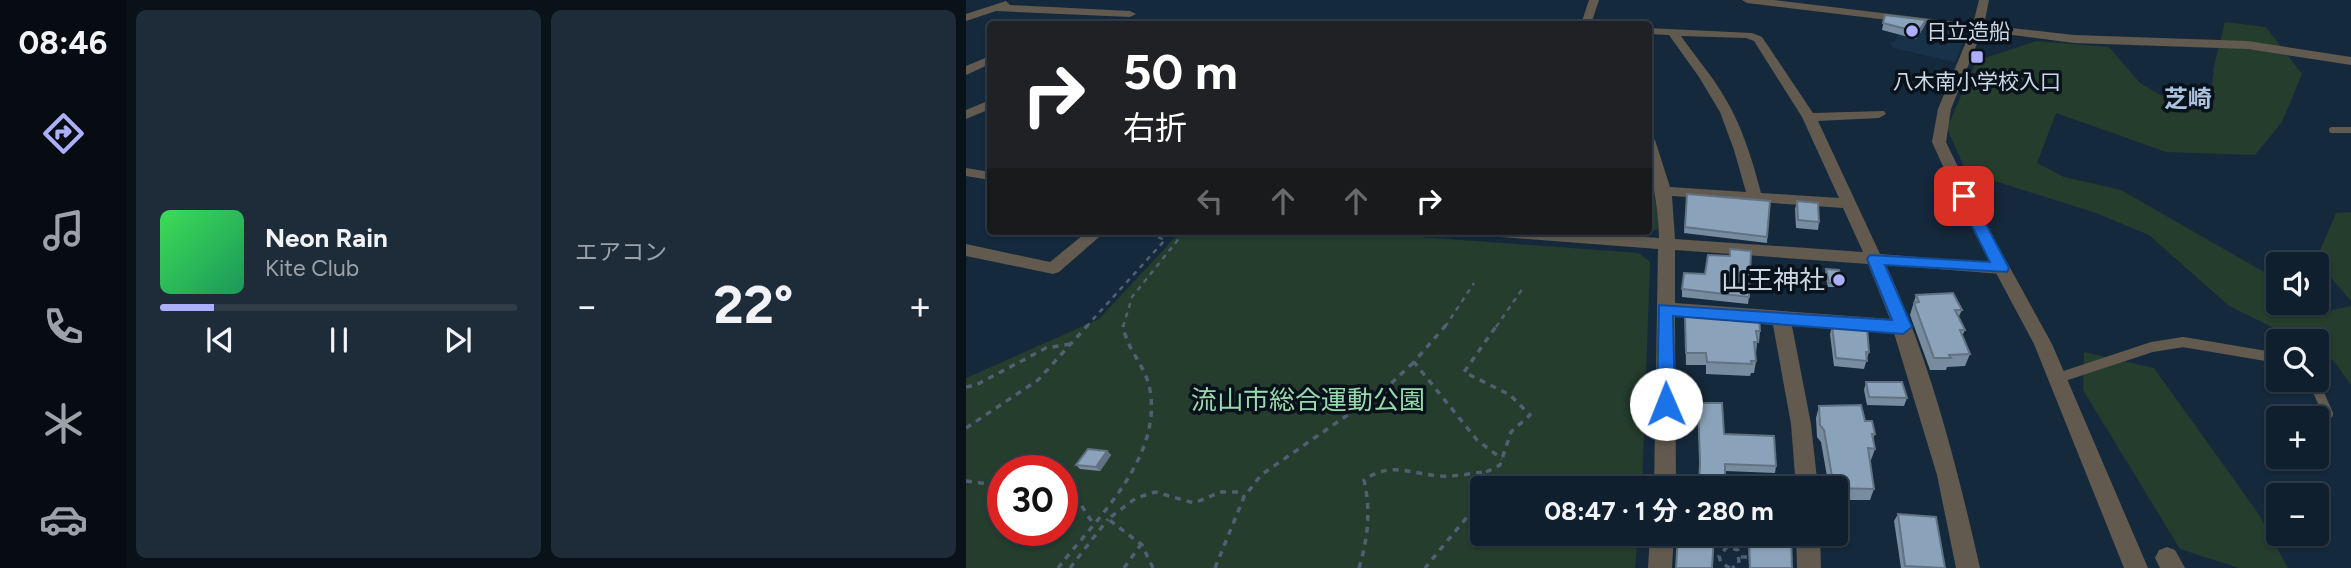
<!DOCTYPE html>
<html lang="ja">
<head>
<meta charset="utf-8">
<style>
	:root { --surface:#101f2d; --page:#1e2c39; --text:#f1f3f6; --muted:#9ca2aa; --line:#303d49; --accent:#acaffb }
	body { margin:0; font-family:Figtree,"Noto Sans JP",sans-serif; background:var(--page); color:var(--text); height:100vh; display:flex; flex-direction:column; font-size:26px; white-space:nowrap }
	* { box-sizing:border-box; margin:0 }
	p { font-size:23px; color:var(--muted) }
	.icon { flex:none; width:38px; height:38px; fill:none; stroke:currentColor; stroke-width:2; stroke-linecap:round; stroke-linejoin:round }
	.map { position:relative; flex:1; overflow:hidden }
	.sheet { display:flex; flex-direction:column; gap:10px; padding:10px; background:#091119; width:840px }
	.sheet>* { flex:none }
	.banner { position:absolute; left:21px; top:21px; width:665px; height:214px; border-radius:7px; box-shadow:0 2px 5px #0004,0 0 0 2px var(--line); background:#202124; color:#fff; overflow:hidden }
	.fabs { position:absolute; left:1300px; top:252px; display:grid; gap:14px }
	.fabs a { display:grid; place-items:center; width:63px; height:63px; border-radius:7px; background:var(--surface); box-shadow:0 2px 5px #0004,0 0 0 2px var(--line); font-size:35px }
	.speed { position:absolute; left:21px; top:455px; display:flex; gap:14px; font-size:35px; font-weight:700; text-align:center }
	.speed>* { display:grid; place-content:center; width:91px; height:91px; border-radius:50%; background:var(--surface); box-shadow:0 2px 5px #0004,0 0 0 2px var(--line); line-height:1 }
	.speed .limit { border:10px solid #d22; background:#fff; color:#111 }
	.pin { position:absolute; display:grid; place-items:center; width:60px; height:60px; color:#fff; margin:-30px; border-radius:14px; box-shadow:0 4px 10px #0006 }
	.me { position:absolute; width:77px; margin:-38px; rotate:359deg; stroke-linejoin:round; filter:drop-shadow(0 0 5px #0008) }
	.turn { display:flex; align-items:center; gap:24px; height:147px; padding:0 21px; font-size:32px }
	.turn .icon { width:91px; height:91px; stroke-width:2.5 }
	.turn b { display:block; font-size:49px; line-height:60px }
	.lanes { display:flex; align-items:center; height:66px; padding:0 21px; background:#0003; justify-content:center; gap:35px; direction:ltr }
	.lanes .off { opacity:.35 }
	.big { font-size:52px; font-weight:700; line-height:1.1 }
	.sheet .widget { flex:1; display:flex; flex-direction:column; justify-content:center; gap:10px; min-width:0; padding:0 24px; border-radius:10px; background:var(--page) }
	.song { display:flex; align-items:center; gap:21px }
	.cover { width:84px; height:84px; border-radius:10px; background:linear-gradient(135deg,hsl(130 70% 55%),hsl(150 70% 35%)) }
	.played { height:7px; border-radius:4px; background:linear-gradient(90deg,var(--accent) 15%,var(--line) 15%) }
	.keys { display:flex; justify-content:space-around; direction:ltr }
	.heat { display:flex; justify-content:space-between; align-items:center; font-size:38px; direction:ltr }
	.sheet .tiles { flex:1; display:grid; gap:10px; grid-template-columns:repeat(2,1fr) }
	.trip { position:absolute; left:504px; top:476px; width:378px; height:70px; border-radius:7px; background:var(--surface); box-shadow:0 2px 5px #0004,0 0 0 2px var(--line); font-weight:700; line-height:70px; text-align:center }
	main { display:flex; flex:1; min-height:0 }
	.tabs { display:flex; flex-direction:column; width:126px; justify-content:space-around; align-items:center; background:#060c12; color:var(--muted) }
	.tabs .icon { width:49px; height:49px }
	.tabs .on { color:var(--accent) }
	.tabs b { font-size:32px; color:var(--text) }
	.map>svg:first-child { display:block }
	.built { fill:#18324a }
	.green { fill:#243d2c; fill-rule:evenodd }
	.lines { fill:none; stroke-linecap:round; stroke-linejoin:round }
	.path-far1 { stroke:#4e6071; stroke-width:2.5; stroke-dasharray:5 5; stroke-linecap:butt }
	.path { stroke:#4e6071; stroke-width:3.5; stroke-dasharray:6 6; stroke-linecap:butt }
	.service-far1 { stroke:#625a4f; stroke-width:6 }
	.service { stroke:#625a4f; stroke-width:10 }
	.minor { fill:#625a4f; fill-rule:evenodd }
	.tertiary { fill:#625a4f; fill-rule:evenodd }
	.wall { fill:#788ca0 }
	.shaded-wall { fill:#617282 }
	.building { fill:#8ba3ba; stroke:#617282; stroke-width:2 }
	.route { fill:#1a73e8; stroke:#114b97; stroke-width:2 }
	.poi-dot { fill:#acaffb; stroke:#09111a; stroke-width:2.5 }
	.labels { text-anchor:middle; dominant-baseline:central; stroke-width:7; stroke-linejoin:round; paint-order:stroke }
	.far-poi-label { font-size:21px; fill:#cbd8e4; stroke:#09111a; text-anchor:start }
	.far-quarter-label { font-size:24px; font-weight:bold; fill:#abc3dc; stroke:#09111a }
	.poi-label { font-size:26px; fill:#cbd8e4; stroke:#09111a; text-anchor:end }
	.park-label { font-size:26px; fill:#97d8ac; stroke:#09111a }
</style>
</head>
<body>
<main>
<nav class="tabs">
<b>08:46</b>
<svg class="icon on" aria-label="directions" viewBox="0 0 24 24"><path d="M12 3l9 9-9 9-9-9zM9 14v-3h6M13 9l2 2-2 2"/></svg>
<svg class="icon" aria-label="music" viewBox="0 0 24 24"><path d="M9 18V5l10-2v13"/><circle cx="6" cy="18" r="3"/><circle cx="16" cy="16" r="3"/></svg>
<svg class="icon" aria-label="phone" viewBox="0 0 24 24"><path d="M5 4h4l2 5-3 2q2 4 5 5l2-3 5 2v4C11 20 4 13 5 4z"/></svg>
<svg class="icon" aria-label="climate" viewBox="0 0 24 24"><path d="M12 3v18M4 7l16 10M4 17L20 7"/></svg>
<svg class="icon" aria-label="car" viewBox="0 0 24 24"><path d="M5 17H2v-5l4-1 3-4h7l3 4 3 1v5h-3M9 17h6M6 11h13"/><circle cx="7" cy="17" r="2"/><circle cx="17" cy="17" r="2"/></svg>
</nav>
<section class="sheet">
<div class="tiles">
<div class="widget">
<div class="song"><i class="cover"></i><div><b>Neon Rain</b><p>Kite Club</p></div></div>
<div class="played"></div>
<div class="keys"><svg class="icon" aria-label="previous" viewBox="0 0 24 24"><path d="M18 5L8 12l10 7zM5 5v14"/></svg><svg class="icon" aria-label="pause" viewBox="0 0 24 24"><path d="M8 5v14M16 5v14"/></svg><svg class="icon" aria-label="next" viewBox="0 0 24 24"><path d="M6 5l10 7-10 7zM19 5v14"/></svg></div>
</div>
<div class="widget"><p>エアコン</p>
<div class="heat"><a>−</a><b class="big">22°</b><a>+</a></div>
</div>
</div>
</section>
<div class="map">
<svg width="1385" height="568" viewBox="0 0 1385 568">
	<rect width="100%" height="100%" fill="#15293c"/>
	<!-- built -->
	<path class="built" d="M938,20L995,28L1001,32L989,62L927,48L924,42L929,41Z"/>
	<!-- green -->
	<path class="green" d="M1259,22L1300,27L1336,74L1316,122L1289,155L1200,152L1090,113L1071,163L1098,177L1155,190L1312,280V303H1349L1362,311L1385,306V385L1368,361L1351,351V341H1335L1263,306L1183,235L1130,213L1000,172L981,128L1010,61L1070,41L1143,47L1174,83L1212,105L1244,104L1248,66Z
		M683,163L694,228L675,237L635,234V231H682Z
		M1385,212V301L1350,260L1370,213Z
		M215,231H374L673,253L684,262L676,488H516V534H672L669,568H0V378L133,319ZM37,471H96V530H37Z
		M1118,352L1188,368L1292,513L1322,568H1273L1214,549L1117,390Z"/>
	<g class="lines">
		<!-- path-far1 -->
		<path class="path-far1" d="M120,327L199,240L177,231
			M157,327L166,297L219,231
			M479,327L508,283
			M530,327L557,288"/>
		<!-- path -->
		<path class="path" d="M480,325L448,362L511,440L536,459
			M0,387L10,385L80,348L104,344
			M0,428L72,380L122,325
			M520,472L534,465L545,432L564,415L544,395L498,372L531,325
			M0,481L37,486
			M96,494L112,500L126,522
			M775,557H782
			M92,568C130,519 196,459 184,390C180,366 160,349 157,325
			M104,568L142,519
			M158,568L176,543
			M187,568L176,545L142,519L170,498L189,492L228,503L255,492H273L278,497
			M249,568L278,497L295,475L419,389L448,362
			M393,568C402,538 405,511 398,480C424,461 446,474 474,476C490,477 505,473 520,472L502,516L459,568
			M764,568L755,563L753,556L761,547L772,550L773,564L766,568"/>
		<!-- service-far1 -->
		<path class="service-far1" d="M1366,130H1385"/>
		<!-- service -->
		<path class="service" d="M1092,378L1186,347L1217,342L1312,358
			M1347,380L1362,414"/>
		<!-- minor -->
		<path class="minor" d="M623,0H633L625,24H615Z
			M40,1L44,5L164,11L170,14L164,17L30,11L0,21V14Z
			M682,28L786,33L796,37L847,113L918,111L920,114L913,118L852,121L914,254L1041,264L1044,268L1041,272L1035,274L920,265C964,360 991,466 1014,568H990L971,475L928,333L826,326L845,424L852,488H830L825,424L807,325L709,316L710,488H688L692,249L522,236L514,231H596L693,238C693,203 682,170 682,136L689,140L704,187L780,192L768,150L754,112L733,77L703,35L682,34ZM715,36L780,38L788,41L836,117L873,198L795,193C786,158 775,123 756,93C744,73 728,55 715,36ZM706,196L877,208L897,252L709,239ZM709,250L902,264L924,319L709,303Z
			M24,56V64L0,75V66Z
			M24,100V109L0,119V110Z
			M0,168L24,172V180L0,176Z
			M122,231H140L93,272L87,274L0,256V244L84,262Z
			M684,534H708L706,568H682Z
			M830,534H854L855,568H831Z"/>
		<!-- tertiary -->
		<path class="tertiary" d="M776,0H808L1007,24L1013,0H1023L1018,25L1108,35L1282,41L1385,57V65L1282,49L1108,43L1016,31L985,109L980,142L1015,215L1086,344L1182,568H1158L1068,344L999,215L966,142L972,109L1005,30L781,3Z
			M1201,547L1209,550L1219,568H1194L1189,558L1193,550Z"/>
	</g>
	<!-- wall -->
	<path class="wall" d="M919,15L960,20L958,27L950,39L916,30Z
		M721,194L804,201L801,243L718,233Z
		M831,201L853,222L852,230L830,228L829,209Z
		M860,269L876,283L875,287H862L859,274Z
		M716,289L783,297L782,304L716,297Z
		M950,295L996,310L992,318L999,330L996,336L1004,354L999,366L981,367L980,370H964L944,315Z
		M719,316L794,331L793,343H791L790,354H789L790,361L788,373H785L784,376L740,374V365H720Z
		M866,326L903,352L898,369L868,366L864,334Z
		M900,382L941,398L938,406L901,405L898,390Z
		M732,403L758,434L810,466L809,473L759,471L734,468Z
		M853,406L899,421L909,434L907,439L909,449L905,460H903L908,489L904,500H870V488H863L855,442L851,437L850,418Z
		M141,451L145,455L134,471L114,469L110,465Z
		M932,514L979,568H935L928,521Z
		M782,534H825L826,568H783Z"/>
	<!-- shaded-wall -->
	<path class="shaded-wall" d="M960,20L958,27L950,39L952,32Z
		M141,451L145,455L134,471L130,467Z"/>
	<!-- building -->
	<path class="building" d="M919,15L960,20L952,32L917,23Z
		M721,194L804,201L801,237L719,227Z
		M831,201L852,203L853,222L832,220Z
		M764,249L785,251L783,297L716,289L718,273L739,274L742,255L764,256Z
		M860,269L873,270L876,283H863Z
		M987,293L996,310H989L999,330H994L1004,354L983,355L985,358H968L948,303L953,302L950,295Z
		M793,315L794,331H790L792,342H788L790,361H785L786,364L741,362L740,353H720L719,316Z
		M866,326L901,328L903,352H900L901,361L870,358Z
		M900,382H936L941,398L903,397Z
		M732,403H756L758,434L808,436L810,466L759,464V488H733L734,462Z
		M895,405L899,421H906L909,434H906L909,449L902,448L908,489L868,488L858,430L854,425L853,406Z
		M122,449L141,451L130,467L110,465Z
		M932,514L970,517L979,568L939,566Z
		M712,534H748L746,568H710Z
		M783,534H825L826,568H784Z"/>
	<!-- route -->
	<path class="route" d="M998,192L1005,196L1043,268L1041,272L919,265L946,327L937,334L707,316L709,404L706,409H693L691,404L693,305L926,320L901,259L904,255L1024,262L991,196Z"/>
	<!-- markers -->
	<g class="poi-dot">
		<circle cx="946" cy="31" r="7"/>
		<rect x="1004" y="50" width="14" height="14" rx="3.5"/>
		<circle cx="873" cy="280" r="7"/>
	</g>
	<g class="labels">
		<!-- far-poi labels -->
		<g class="far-poi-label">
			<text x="960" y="31">日立造船</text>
			<text x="1011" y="81" text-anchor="middle">八木南小学校入口</text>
		</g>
		<!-- far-quarter labels -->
		<g class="far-quarter-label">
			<text x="1222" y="98">芝崎</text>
		</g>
		<!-- poi labels -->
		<g class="poi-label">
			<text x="859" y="280">山王神社</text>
		</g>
		<!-- park labels -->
		<g class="park-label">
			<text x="342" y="400">流山市総合運動公園</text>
		</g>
	</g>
</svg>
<div class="fabs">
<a><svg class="icon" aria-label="sound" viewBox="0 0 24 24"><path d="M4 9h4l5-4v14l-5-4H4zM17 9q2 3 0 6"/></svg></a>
<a><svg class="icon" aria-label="search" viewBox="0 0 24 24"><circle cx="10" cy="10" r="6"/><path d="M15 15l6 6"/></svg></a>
<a>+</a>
<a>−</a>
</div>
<div class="speed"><div class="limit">30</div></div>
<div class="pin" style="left:998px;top:196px;background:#d93025"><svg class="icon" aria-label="arrive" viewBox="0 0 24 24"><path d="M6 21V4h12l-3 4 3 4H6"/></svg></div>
<svg class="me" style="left:700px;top:404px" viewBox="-20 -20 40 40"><circle r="19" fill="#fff"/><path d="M0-13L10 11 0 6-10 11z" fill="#1a73e8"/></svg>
<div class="trip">08:47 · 1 分 · 280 m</div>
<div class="banner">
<div class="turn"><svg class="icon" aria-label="right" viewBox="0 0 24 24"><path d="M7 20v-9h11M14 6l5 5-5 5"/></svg><div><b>50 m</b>右折</div></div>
<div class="lanes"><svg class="icon off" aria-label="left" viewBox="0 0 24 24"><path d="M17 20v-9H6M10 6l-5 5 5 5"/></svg><svg class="icon off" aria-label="ahead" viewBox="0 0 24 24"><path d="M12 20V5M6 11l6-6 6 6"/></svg><svg class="icon off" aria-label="ahead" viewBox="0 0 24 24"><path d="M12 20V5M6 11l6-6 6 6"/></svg><svg class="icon" aria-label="right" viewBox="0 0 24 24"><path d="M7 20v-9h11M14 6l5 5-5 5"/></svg></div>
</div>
</div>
</main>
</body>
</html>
